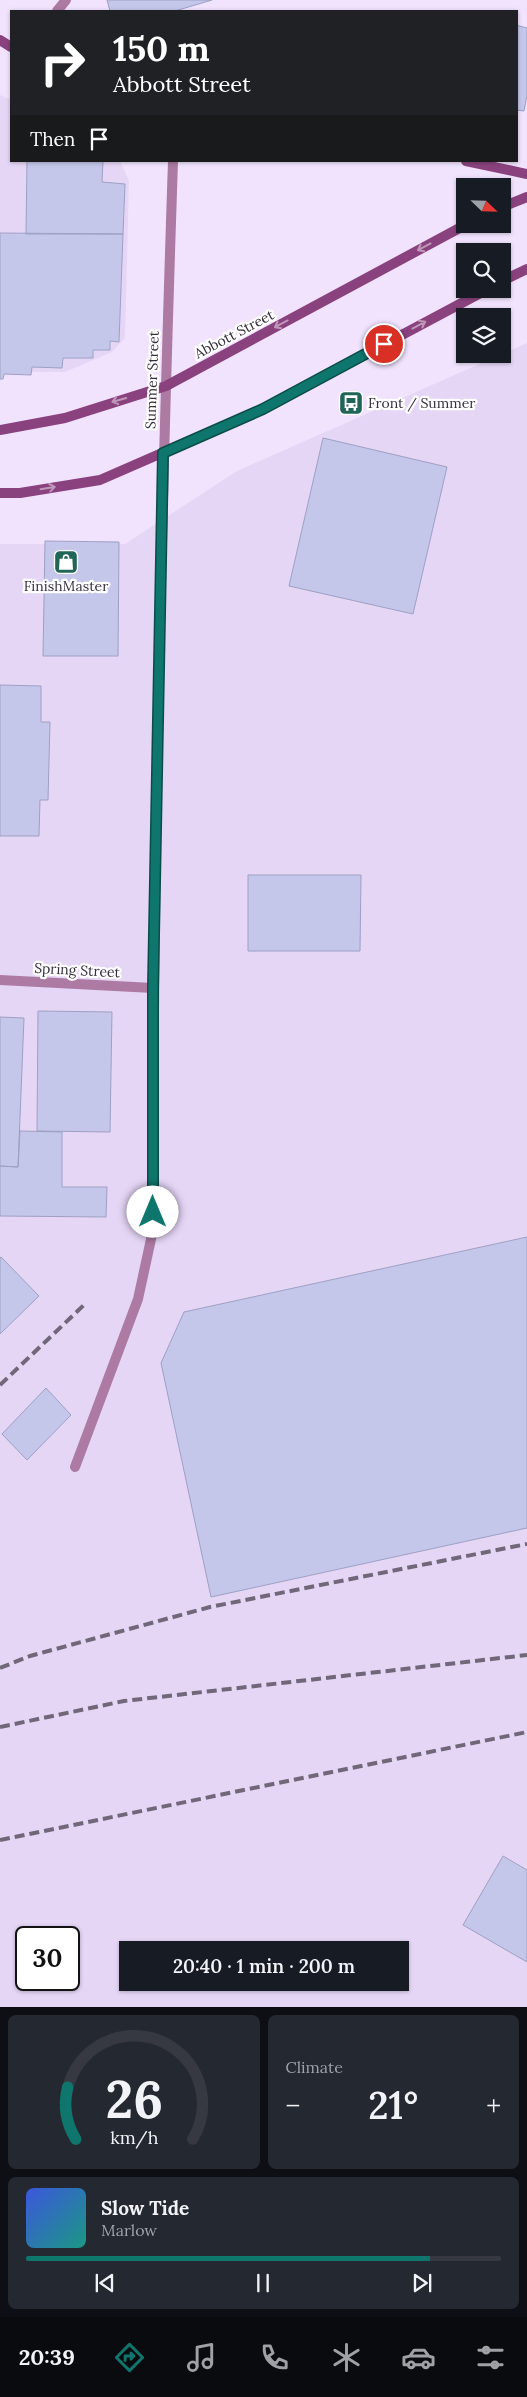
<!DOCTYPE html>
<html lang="en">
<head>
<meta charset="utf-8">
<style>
	:root { --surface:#171b24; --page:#242831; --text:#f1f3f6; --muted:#9ea1a6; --line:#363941; --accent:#0f766e }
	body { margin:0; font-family:Lora,serif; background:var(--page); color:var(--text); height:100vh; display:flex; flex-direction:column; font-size:19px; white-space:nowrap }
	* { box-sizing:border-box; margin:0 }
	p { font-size:16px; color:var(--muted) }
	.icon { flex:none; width:28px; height:28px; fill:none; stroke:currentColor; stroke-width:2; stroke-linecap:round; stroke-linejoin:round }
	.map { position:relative; height:2007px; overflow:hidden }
	.sheet { display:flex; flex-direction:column; gap:8px; padding:8px; background:#0d0f14; flex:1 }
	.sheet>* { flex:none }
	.top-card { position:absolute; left:10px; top:10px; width:508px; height:152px; border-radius:0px; box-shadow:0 1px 4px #0004; background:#202124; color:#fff; overflow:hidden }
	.needle { width:32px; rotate:113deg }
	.controls { position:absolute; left:456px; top:178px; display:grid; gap:10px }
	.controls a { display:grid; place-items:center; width:55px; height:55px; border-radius:0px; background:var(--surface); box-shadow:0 1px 4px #0004; font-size:25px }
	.speed { position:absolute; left:15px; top:1926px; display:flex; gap:10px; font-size:25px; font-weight:700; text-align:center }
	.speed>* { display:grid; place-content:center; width:65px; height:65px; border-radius:50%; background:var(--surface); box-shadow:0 1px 4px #0004; line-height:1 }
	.speed .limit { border:2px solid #111; border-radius:8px; background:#fff; color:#111 }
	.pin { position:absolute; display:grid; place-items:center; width:42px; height:42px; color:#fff; margin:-21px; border:2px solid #fff; border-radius:50%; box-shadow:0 1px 5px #0007 }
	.me { position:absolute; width:55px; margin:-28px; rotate:0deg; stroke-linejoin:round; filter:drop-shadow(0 0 4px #0008) }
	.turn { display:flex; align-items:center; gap:18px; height:105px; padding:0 20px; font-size:22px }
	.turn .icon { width:65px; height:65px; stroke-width:2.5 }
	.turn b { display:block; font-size:35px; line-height:42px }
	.then { display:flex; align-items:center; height:48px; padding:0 20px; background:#0003; gap:10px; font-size:19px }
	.big { font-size:38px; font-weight:600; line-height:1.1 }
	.sheet .tile { flex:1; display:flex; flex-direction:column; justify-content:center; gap:8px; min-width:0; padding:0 18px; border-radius:8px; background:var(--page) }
	.sheet .dial { align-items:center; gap:0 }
	.dial svg { height:130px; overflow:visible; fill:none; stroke:var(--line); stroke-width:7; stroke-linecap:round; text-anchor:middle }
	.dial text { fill:var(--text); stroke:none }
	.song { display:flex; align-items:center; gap:15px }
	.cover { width:60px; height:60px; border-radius:8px; background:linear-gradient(135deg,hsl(230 70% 55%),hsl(170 70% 35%)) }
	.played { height:5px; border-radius:2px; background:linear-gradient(90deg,var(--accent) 85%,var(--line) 85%) }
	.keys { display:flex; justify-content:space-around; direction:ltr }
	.heat { display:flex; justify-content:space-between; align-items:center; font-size:28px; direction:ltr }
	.sheet .tiles { flex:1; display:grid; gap:8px; grid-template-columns:1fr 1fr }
	.tile:last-child { grid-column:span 2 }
	.trip { position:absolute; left:119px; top:1941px; width:290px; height:50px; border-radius:0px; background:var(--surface); box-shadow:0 1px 4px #0004; font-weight:600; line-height:50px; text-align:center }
	.menu { display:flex; height:80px; justify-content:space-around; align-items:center; background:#090b0e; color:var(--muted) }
	.menu .icon { width:35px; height:35px }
	.menu .on { color:var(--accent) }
	.menu b { font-size:22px; color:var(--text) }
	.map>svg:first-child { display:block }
	.built { fill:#e5d6f6; fill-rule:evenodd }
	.building { fill:#c4c7ea; stroke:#9ea0c3 }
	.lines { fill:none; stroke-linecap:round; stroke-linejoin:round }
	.lane { stroke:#ac7aa2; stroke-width:10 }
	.street { stroke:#ac7aa2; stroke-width:10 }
	.secondary { stroke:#8a427e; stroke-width:10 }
	.rail { stroke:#706778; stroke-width:4; stroke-dasharray:10 5; stroke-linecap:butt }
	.oneway { stroke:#bf97b8 }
	.route-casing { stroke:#0a4d48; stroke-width:12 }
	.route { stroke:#0f766e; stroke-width:9 }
	.labels { text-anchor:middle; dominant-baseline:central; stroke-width:4.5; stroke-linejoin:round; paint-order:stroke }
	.street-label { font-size:14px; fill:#362f3c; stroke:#fff }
	.poi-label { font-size:14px; fill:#362f3c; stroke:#fff; text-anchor:start }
</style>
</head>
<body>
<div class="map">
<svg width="527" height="2007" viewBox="0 0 527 2007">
	<rect width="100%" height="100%" fill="#f1e3fe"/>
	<!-- built -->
	<path class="built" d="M0,95L11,100V161H120L129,181L125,338L112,352L65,372H0Z
		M527,343V2007H0V544H125L237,471ZM26,1938H69V1980H26ZM128,1950H400V1982H128Z"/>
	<!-- building -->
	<path class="building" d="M107,0H212L175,11H110Z
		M516,25L527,28V96L524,111L516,110Z
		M27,161H103L102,182L125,184L123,234H26Z
		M0,233L123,234L119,342L110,341V350H93V358H63L62,368L32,367L31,375L4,374L3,379H0Z
		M323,438L447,467L413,614L289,586Z
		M45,541L119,542L118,656H43Z
		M0,685L41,686V722H50L48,800H40L39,836H0Z
		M248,875H361L360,951H248Z
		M38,1011L112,1012L110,1132L37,1131Z
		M0,1017L24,1018L18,1167L0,1166Z
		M20,1131L62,1132V1187H107L106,1217L0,1216V1166L18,1167Z
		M527,1237V1528L211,1597L161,1363L184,1312Z
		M1,1257L39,1296L0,1334V1258Z
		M46,1388L71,1415L27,1460L2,1434Z
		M503,1856L527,1870V1962L463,1925Z"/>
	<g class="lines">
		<!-- lane -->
		<path class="lane" d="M57,11L66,0
			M0,980L153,988
			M75,1467L138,1299L153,1230"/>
		<!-- street -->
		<path class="street" d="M153,1230C153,874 161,518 173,161"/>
		<!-- secondary -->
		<path class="secondary" d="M0,40L11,47
			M466,161L527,174
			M502,207L527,197
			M502,281L527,269
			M0,430L65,418L166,386L467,224
			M0,493H20L100,480L263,409L488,289"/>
		<!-- rail -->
		<path class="rail" d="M0,1385L85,1304
			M0,1668L30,1656L210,1607L527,1544
			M0,1727L124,1701L527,1655
			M0,1840L527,1732"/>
	</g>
	<!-- one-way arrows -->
	<defs><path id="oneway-shaft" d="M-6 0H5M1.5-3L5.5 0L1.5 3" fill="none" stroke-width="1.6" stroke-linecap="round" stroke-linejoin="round" transform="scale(1.25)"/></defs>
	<g class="oneway">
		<use href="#oneway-shaft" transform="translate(424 247) rotate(152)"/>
		<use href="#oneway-shaft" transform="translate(281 324) rotate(152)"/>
		<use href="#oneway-shaft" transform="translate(419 325) rotate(-28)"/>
		<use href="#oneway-shaft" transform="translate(119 400) rotate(164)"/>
		<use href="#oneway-shaft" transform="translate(48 488) rotate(-9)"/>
	</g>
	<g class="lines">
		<defs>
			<path id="route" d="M153,1212V988L163,453L263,409L384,344"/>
		</defs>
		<!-- route casing -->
		<use href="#route" class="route-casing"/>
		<!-- route -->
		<use href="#route" class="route"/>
	</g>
	<!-- icons -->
	<defs>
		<symbol id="bus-square" viewBox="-11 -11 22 22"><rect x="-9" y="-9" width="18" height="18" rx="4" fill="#206558" stroke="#fff"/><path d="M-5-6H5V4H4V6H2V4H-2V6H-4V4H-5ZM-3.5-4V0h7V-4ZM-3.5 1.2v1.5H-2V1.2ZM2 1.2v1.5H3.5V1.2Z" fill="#fff"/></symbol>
		<symbol id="shop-square" viewBox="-11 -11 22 22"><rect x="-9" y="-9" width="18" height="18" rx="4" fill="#206558" stroke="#fff"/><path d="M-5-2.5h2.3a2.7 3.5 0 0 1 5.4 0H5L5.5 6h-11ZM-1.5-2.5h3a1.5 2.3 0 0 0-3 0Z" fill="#fff"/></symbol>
	</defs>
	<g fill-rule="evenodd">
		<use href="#bus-square" x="337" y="389" width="28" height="28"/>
		<use href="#shop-square" x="52" y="548" width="28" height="28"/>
	</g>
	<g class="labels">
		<!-- street labels -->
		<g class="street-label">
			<text transform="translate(234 334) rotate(-28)">Abbott Street</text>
			<text transform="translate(152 380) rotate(-88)">Summer Street</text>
			<text transform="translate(77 970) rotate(3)">Spring Street</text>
		</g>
		<!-- poi labels -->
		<g class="poi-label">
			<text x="368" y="403">Front / Summer</text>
			<text x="66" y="586" text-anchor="middle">FinishMaster</text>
		</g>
	</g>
</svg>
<div class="controls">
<a><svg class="needle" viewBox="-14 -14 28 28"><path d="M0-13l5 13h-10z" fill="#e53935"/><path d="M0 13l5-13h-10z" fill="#9ea1a6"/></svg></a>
<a><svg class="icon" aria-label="search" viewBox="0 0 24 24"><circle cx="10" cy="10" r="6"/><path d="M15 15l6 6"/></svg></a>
<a><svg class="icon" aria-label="layers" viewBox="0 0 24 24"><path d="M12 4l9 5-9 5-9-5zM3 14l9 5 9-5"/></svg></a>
</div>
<div class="speed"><div class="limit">30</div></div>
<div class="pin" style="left:384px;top:344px;background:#d93025"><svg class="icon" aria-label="arrive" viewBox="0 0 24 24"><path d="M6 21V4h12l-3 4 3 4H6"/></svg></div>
<svg class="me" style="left:153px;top:1212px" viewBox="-20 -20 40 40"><circle r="19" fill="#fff"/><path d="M0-13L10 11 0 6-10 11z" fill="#0f766e"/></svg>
<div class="trip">20:40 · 1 min · 200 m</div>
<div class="top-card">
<div class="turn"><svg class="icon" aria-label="right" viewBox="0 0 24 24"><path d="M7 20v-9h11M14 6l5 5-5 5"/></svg><div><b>150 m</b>Abbott Street</div></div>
<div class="then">Then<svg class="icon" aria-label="arrive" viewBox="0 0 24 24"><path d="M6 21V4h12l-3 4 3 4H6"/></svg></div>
</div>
</div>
<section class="sheet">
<div class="tiles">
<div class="tile dial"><svg viewBox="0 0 100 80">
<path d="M14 69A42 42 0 1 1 86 69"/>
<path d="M14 69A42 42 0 0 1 9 37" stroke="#0f766e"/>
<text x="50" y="56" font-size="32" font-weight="700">26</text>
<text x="50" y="72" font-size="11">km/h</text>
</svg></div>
<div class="tile"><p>Climate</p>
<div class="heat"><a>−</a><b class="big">21°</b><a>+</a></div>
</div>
<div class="tile">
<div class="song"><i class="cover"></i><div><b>Slow Tide</b><p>Marlow</p></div></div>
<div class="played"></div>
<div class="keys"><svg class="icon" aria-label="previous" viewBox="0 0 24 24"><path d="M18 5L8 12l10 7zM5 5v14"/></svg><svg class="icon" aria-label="pause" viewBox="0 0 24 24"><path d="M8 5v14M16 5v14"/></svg><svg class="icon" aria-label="next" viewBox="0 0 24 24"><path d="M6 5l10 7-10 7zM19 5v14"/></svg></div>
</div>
</div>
</section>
<nav class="menu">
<b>20:39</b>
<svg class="icon on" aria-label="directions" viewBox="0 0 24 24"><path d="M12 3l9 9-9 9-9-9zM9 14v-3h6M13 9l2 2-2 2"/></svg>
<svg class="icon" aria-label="music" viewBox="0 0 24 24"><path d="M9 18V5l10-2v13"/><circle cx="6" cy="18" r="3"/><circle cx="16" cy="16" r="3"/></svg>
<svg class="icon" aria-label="phone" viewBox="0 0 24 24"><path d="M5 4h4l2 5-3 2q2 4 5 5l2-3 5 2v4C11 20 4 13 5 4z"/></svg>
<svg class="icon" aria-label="climate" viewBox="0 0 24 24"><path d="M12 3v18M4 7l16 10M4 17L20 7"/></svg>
<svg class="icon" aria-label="car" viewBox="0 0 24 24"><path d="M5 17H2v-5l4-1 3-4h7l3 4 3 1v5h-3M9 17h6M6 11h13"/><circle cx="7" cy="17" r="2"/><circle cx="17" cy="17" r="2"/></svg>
<svg class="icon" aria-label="filters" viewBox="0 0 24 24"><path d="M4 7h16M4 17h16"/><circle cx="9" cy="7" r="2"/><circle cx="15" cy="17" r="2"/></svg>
</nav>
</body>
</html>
